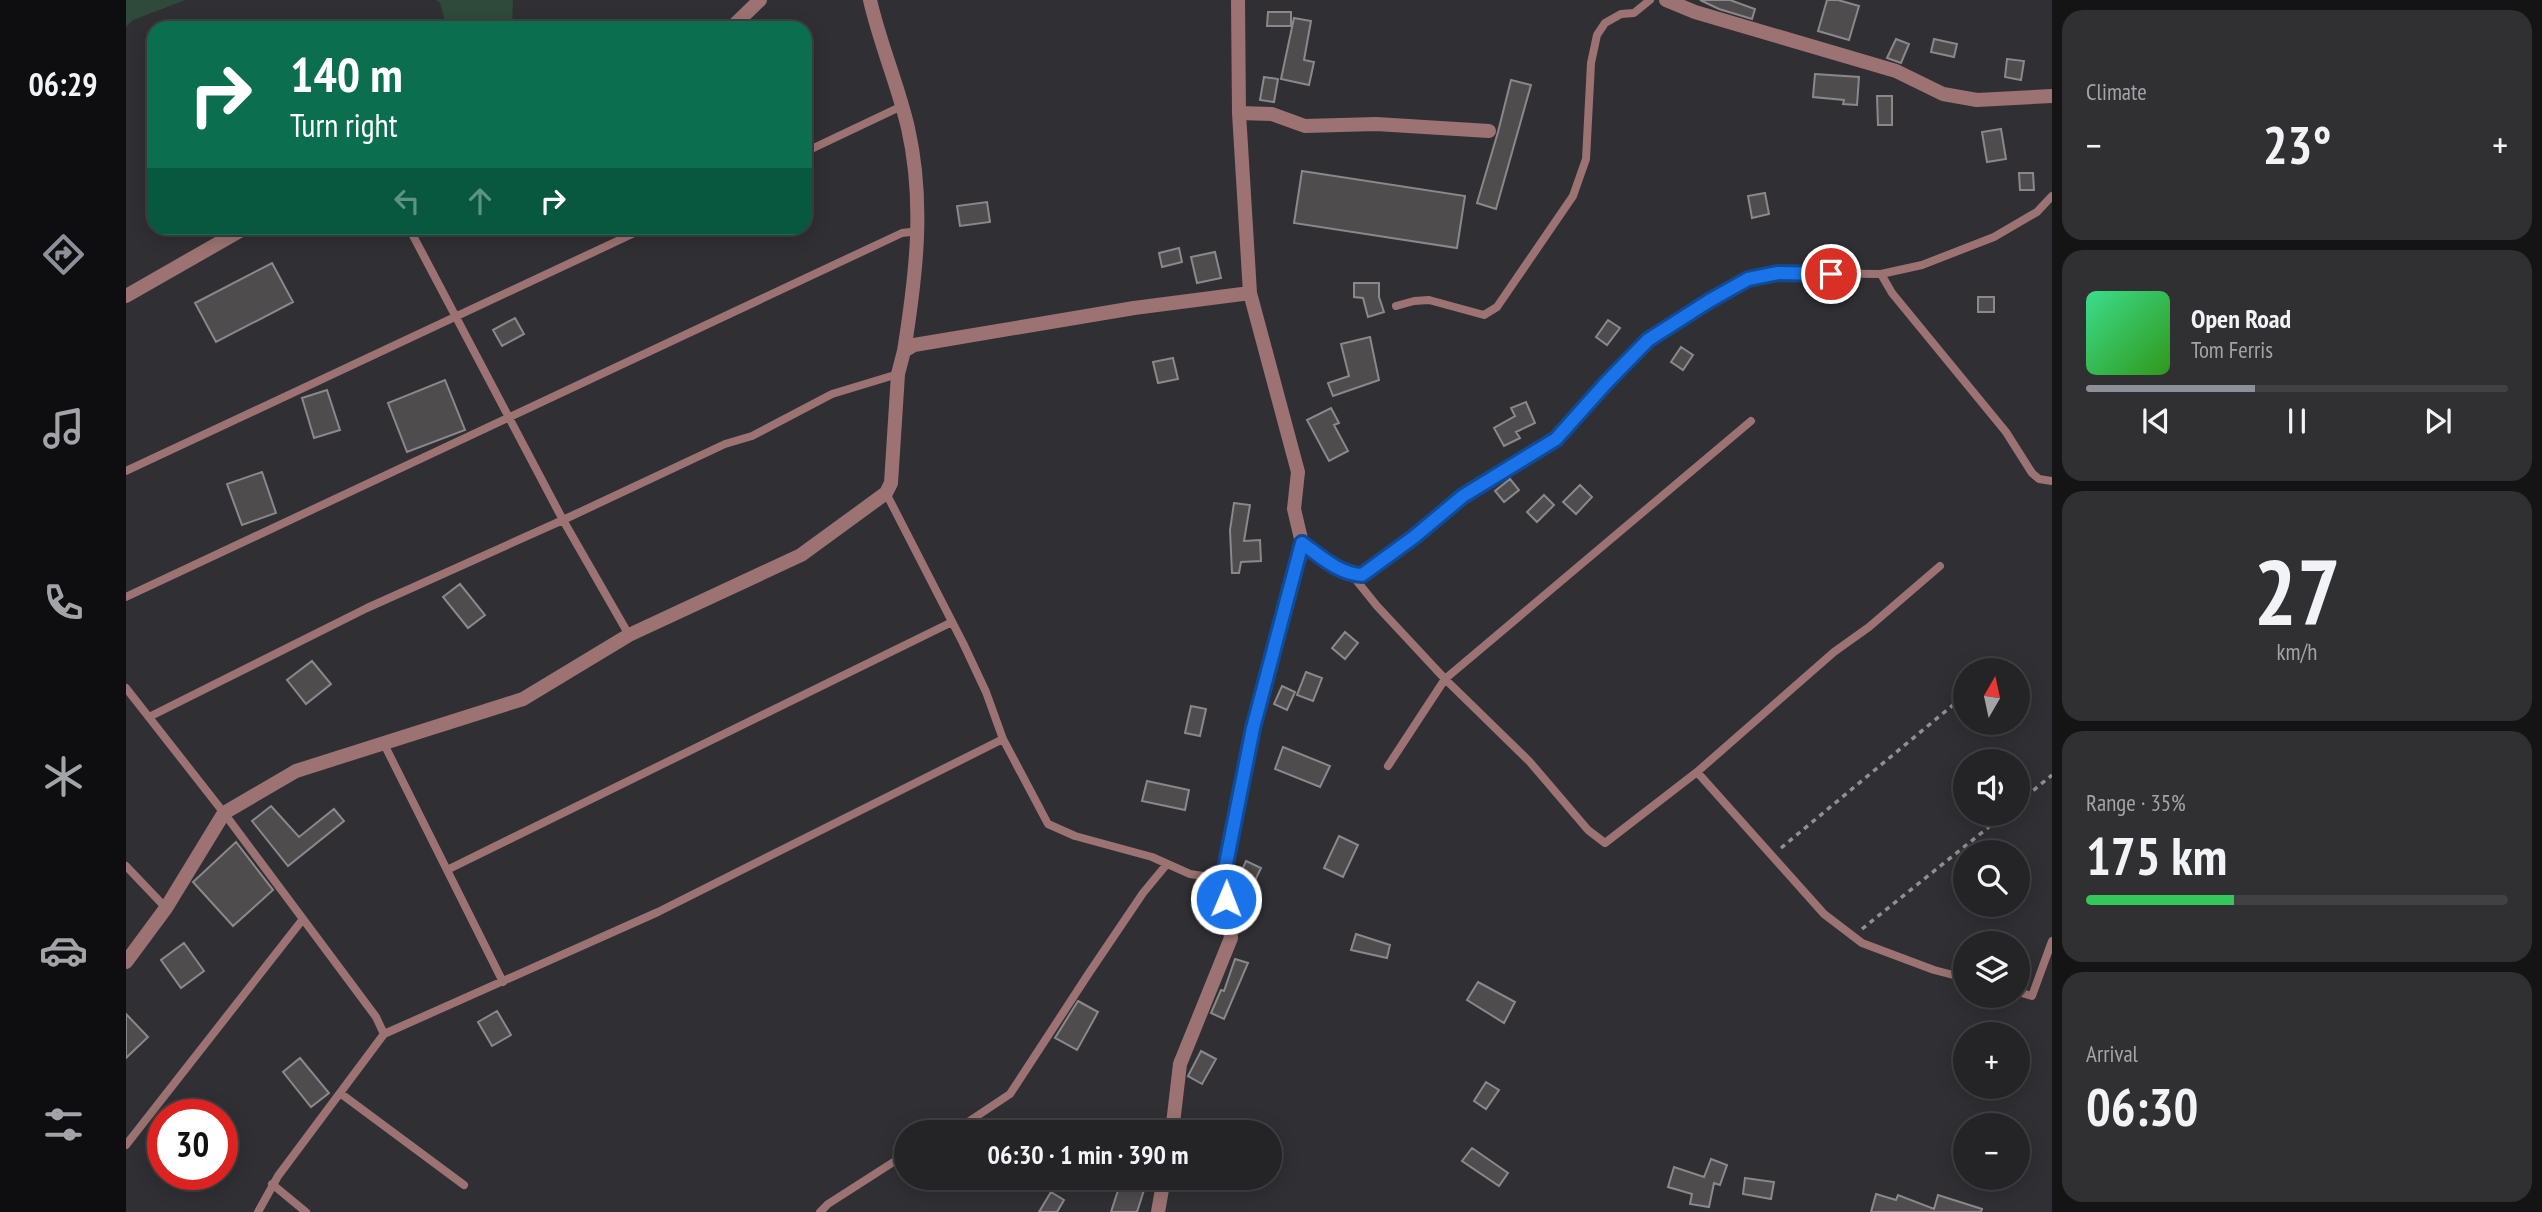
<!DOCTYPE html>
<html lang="en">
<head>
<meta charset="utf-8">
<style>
	:root { --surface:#242427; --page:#303033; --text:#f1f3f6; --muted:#a3a4a7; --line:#414144; --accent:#8c9099 }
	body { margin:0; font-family:"PT Sans Narrow",sans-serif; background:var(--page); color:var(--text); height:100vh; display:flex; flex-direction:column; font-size:26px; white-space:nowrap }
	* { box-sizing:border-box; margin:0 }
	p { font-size:23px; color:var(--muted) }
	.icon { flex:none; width:38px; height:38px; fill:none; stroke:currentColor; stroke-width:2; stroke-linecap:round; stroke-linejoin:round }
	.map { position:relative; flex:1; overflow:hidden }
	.drawer { display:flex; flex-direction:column; gap:10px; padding:10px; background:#141415; width:490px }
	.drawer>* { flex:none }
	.banner { position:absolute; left:21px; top:21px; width:665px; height:214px; border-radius:21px; box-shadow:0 4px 18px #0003,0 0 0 2px var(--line); background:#0b6e4f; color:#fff; overflow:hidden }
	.needle { width:46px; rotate:9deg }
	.buttons { position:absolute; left:1827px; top:658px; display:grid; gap:14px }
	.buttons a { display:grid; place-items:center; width:77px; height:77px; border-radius:50%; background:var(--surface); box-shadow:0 4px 18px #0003,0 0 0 2px var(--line); font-size:35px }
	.speed { position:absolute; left:21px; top:1099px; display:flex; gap:14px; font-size:35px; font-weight:700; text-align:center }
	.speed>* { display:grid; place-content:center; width:91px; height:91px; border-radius:50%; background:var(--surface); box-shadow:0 4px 18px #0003,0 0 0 2px var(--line); line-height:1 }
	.speed .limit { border:10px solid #d22; background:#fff; color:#111 }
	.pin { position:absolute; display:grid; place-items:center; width:60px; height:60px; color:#fff; margin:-30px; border:4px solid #fff; border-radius:50%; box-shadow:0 2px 7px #0007 }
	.me { position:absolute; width:77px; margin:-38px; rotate:1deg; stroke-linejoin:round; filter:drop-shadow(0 0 5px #0008) }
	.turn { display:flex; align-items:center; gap:24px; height:147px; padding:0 28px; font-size:32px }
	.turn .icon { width:91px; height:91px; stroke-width:2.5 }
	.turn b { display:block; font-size:49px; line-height:60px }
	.lanes { display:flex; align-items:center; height:66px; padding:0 28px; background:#0003; justify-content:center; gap:35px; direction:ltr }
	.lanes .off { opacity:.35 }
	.big { font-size:52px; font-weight:700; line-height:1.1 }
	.drawer .tile { flex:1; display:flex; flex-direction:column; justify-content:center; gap:10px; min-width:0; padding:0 24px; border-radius:21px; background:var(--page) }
	.drawer .dial { align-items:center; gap:0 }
	.dial b { font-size:91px; line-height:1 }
	.song { display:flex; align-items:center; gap:21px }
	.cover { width:84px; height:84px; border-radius:10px; background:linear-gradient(135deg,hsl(150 70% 55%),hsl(110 70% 35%)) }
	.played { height:7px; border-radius:4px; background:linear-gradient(90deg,var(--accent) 40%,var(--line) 40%) }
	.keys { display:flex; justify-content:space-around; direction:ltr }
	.heat { display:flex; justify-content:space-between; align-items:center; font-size:38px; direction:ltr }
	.charge { height:10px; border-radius:5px; background:linear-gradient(90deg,#34c759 35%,var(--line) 0) }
	.trip { position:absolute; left:768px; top:1120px; width:388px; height:70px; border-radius:35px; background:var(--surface); box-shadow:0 4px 18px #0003,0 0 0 2px var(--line); font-weight:700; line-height:70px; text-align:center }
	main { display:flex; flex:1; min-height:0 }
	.tabs { display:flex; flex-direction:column; width:126px; justify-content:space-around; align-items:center; background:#0e0e10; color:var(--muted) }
	.tabs .icon { width:49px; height:49px }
	.tabs .active { color:var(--accent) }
	.tabs b { font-size:32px; color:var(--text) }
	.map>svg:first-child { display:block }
	.green { fill:#2f493a }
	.building { fill:#4f4c4e; stroke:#8b878a; stroke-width:2 }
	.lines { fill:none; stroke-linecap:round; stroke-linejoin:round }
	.path { stroke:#909093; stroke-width:3.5; stroke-dasharray:5 5; stroke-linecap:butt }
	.lane { stroke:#9c7372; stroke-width:8 }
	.street { stroke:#9c7372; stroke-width:14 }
	.route-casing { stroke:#114b97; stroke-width:18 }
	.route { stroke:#1a73e8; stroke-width:12 }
</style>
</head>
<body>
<main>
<nav class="tabs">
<b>06:29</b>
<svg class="icon active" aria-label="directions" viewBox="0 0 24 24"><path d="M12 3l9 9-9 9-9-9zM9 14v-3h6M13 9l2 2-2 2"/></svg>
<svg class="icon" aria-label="music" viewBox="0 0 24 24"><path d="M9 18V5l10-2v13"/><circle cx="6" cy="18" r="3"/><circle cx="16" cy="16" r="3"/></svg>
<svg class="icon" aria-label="phone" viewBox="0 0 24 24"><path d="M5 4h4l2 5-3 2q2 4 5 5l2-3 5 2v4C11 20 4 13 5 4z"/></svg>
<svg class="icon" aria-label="climate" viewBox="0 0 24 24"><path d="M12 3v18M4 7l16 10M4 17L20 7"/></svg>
<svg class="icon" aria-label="car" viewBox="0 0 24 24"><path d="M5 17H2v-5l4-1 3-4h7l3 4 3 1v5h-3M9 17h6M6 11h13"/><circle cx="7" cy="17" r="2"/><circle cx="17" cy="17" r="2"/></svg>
<svg class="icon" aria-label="filters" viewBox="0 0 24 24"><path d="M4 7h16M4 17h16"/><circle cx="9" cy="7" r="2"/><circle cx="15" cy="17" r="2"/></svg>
</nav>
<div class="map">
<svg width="1926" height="1212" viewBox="0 0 1926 1212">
	<rect width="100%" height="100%" fill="#303034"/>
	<!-- green -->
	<path class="green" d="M0,0H59L7,20L0,27Z
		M310,0H387L386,28H321L314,3Z"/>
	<!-- building -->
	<path class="building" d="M1574,0H1604L1629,9L1626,19L1593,9Z
		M1701,0H1712L1733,6L1723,40L1692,31Z
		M1142,12H1165V26H1141Z
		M1168,18L1185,21L1178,60L1188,62L1183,85L1155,79Z
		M1770,39L1783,44L1775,63L1761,58Z
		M1808,39L1831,44L1828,57L1805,52Z
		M1881,59L1898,61L1895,80L1879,77Z
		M1689,74L1733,77L1731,105L1717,104L1718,100L1687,97Z
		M1138,77L1152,79L1148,102L1134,100Z
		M1385,80L1405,85L1370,209L1351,203L1372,132Z
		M1751,96H1766V125H1752Z
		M1875,129L1880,159L1861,162L1856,132Z
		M1176,171L1339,196L1331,248L1168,223Z
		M1893,173H1907L1908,190H1894Z
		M1639,193L1643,214L1626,218L1622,196Z
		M861,202L864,222L834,226L831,206Z
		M1053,248L1056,262L1036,267L1033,253Z
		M1089,252L1095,278L1071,283L1065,257Z
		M146,263L167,302L90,342L69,303Z
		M1228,283H1253V297L1258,312L1242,317L1237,298L1228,297Z
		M1852,297H1868V312H1852Z
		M389,318L398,334L376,346L367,330Z
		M1482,320L1494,328L1481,345L1470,337Z
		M1244,337L1253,380L1207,396L1202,383L1223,376L1215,344Z
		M1555,347L1567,355L1557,370L1545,362Z
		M1047,358L1052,379L1032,383L1027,362Z
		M319,380L339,430L281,452L262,403Z
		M201,390L214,430L188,438L176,398Z
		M1400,402L1409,423L1390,432L1394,438L1378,446L1368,428L1389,416L1385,408Z
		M1205,408L1213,423L1208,425L1222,451L1203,461L1181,420Z
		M136,472L150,513L116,525L101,484Z
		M1384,479L1393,490L1378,502L1369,491Z
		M1454,485L1466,497L1450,514L1437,502Z
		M1418,495L1428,505L1411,522L1401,512Z
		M1108,503L1124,505L1118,541L1134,540L1135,561L1115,562L1113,573H1106L1104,530Z
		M334,584L359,615L342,628L317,597Z
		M1219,632L1232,643L1219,659L1206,648Z
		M186,661L205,684L180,704L161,680Z
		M1180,672L1196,678L1187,701L1171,695Z
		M1156,686L1169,692L1161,710L1148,704Z
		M1065,706L1080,709L1074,736L1059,733Z
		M1157,747L1204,766L1194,787L1149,769Z
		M1021,781L1063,790L1059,810L1016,801Z
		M145,806L173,837L208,809L218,821L162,866L126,821Z
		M1213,836L1232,845L1217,877L1198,868Z
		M110,842L147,890L107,926L67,882Z
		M1120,861L1135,868L1126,887L1111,881Z
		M1230,934L1264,945L1261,958L1225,950Z
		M58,943L78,971L55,988L35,960Z
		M1109,959L1122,963L1098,1019L1085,1013L1095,990L1098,991Z
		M1352,982L1389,1002L1378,1023L1341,1000Z
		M952,1001L972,1012L951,1050L929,1038Z
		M371,1011L385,1035L366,1046L352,1022Z
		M0,1014L22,1037L0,1058Z
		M1075,1051L1090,1059L1076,1084L1062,1076Z
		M174,1058L203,1093L185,1107L157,1072Z
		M1360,1082L1373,1090L1360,1109L1348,1101Z
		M1346,1148L1382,1173L1373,1186L1336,1161Z
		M1585,1159L1601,1165L1594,1185L1588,1183L1583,1207L1564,1204L1566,1194L1542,1187L1548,1167L1578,1177Z
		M996,1178H1016L1013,1185L1019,1187L1011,1212H985Z
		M1619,1178L1648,1182L1645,1199L1617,1194Z
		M925,1192L938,1200L931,1212H913Z
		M1750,1194L1770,1200L1772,1195L1808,1209L1812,1195L1856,1209L1855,1212H1745Z"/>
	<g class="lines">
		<!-- path -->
		<path class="path" d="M1869,670L1872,667
			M1892,803L1926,775
			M1655,848L1839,695
			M1736,929L1879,814"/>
		<!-- lane -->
		<path class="lane" d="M679,152L776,106
			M283,228L437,520L503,635
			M1755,274L1766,293L1880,432L1906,473L1913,479L1926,481
			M1270,306L1288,301L1303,300L1358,315L1371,307L1447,196L1460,159L1465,63L1471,35L1479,23L1495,14L1508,13L1524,0
			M0,471L519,228
			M760,493L837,643L860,692L877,739L922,824L949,836L1026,857L1064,874L1097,879
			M1176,543C1194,556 1213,574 1236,575L1288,537L1337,496L1430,439L1481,382L1522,340L1583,301L1622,280L1652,273L1755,274L1796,265L1868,237L1911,212L1926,196
			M1226,575L1251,606L1319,679L1403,761L1462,830L1479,843L1571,772L1698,914L1736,943L1808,970L1839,978
			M0,597L776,233L793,231
			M0,688L98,813L250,1017L258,1034
			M23,717L241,608L437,520L599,444L626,436L706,394L772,374
			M257,742L377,982
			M1262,766L1319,679L1625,421
			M1571,772L1708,652L1743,627L1814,566
			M0,866L40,908
			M321,870L826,622
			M1892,992L1906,996L1926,941
			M214,1093L338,1185
			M823,1132L842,1122L884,1094L963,973L1017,893L1041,864
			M0,1145L177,919
			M146,1184L180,1212
			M132,1212L152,1176L258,1034L532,912L877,739
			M694,1212L702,1204L780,1154"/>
		<!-- street -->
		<path class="street" d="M744,0C754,44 772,85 782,128C799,203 790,276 778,351
			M1540,0L1569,12L1770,71L1817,94L1851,100L1926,96
			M605,28L634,0
			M1113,113L1146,114L1179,126L1250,124L1363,131
			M0,296L119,228
			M0,962L40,908L98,813L170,771L397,699L503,635L675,555L760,493L765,483L772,374L778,351L788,345L1008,308L1124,293
			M1046,1132L1054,1064L1105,938L1097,879L1127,728L1176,543L1168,509L1172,472L1124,293L1113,113L1112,0
			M1032,1212L1038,1178"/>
	</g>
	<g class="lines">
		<defs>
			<path id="route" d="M1100,899L1097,879L1127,728L1176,543C1194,556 1213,574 1236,575L1288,537L1337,496L1430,439L1481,382L1522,340L1583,301L1622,279L1652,273L1705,274"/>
		</defs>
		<!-- route casing -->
		<use href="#route" class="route-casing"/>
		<!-- route -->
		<use href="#route" class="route"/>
	</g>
</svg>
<div class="buttons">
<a><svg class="needle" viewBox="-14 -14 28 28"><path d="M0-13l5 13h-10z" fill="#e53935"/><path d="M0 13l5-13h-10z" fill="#a3a4a7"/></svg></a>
<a><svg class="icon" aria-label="sound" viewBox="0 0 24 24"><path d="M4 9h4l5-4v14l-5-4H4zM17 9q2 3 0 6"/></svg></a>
<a><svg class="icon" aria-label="search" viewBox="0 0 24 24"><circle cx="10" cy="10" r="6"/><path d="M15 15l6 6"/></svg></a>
<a><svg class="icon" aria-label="layers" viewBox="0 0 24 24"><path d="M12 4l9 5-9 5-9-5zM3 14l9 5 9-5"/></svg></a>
<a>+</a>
<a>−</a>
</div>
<div class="speed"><div class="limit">30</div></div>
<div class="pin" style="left:1705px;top:274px;background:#d93025"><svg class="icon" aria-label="arrive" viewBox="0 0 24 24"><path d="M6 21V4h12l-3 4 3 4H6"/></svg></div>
<svg class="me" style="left:1100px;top:899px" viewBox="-20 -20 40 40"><circle r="17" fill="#1a73e8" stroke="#fff" stroke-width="3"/><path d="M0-11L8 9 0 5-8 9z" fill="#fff"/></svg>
<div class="trip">06:30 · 1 min · 390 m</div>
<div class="banner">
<div class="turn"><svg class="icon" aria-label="right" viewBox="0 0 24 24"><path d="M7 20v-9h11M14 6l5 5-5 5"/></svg><div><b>140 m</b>Turn right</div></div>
<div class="lanes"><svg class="icon off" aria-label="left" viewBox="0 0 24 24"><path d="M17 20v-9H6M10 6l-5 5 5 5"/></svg><svg class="icon off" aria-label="ahead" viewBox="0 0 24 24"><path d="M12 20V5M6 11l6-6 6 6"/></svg><svg class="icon" aria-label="right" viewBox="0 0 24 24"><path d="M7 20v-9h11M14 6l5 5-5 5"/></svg></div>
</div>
</div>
<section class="drawer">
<div class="tile"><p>Climate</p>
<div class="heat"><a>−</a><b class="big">23°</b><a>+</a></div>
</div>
<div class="tile">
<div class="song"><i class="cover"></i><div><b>Open Road</b><p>Tom Ferris</p></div></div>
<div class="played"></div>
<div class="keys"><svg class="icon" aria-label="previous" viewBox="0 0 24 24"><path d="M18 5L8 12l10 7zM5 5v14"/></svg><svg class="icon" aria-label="pause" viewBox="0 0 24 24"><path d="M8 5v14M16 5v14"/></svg><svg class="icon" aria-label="next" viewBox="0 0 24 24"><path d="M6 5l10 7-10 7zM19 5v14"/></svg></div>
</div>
<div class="tile dial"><b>27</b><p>km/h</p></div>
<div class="tile"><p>Range · 35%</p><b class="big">175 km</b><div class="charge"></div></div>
<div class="tile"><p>Arrival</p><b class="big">06:30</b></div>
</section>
</main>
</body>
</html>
